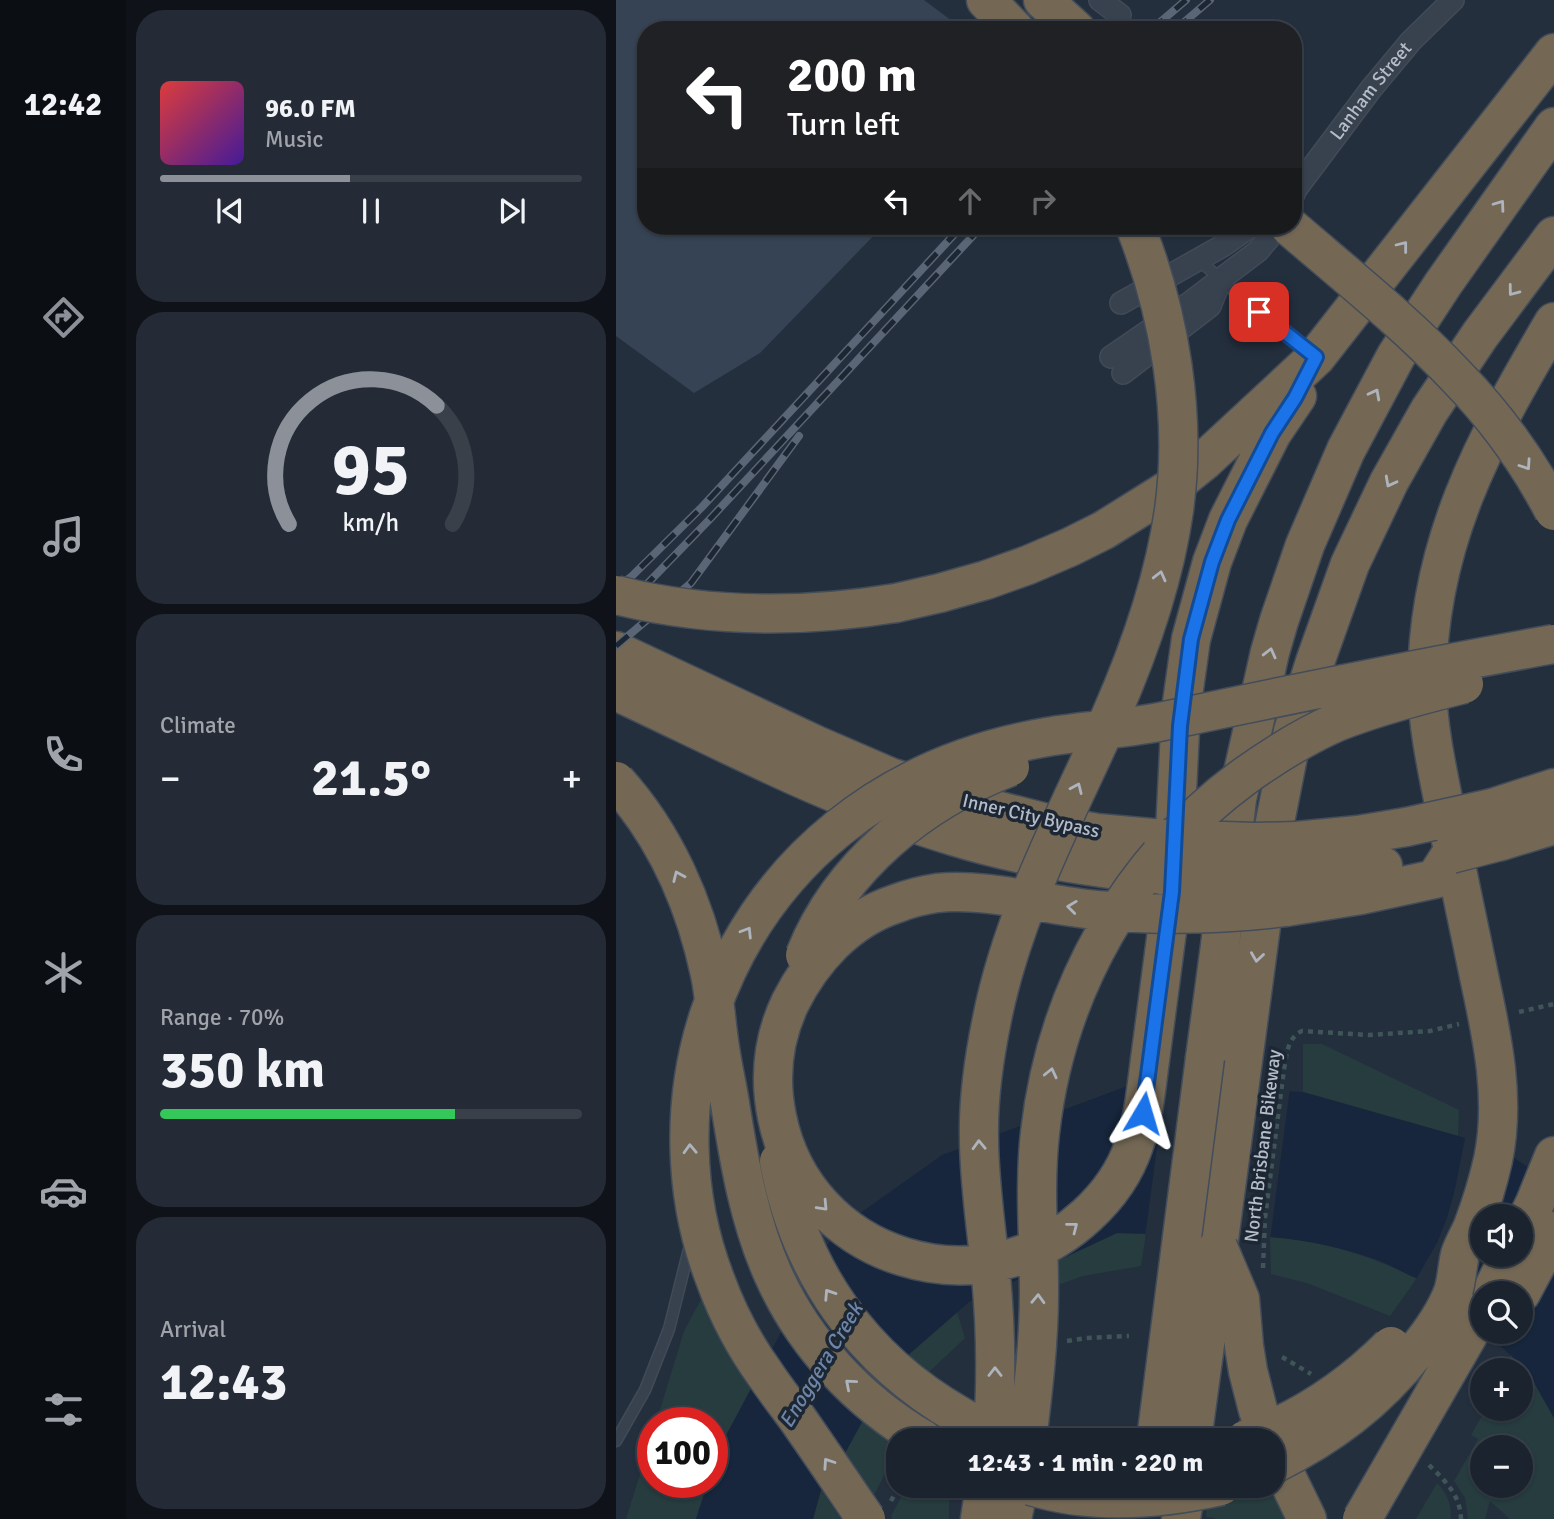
<!DOCTYPE html>
<html lang="en">
<head>
<meta charset="utf-8">
<style>
	:root { --surface:#1b232e; --page:#242b36; --text:#f1f3f6; --muted:#a0a4aa; --line:#39404a; --accent:#8c9099 }
	body { margin:0; font-family:Signika,sans-serif; background:var(--page); color:var(--text); height:100vh; display:flex; flex-direction:column; font-size:26px; white-space:nowrap }
	* { box-sizing:border-box; margin:0 }
	p { font-size:23px; color:var(--muted) }
	.icon { flex:none; width:38px; height:38px; fill:none; stroke:currentColor; stroke-width:2; stroke-linecap:round; stroke-linejoin:round }
	.map { position:relative; flex:1; overflow:hidden }
	.details { display:flex; flex-direction:column; gap:10px; padding:10px; background:#0f1319; width:490px }
	.details>* { flex:none }
	.banner { position:absolute; left:21px; top:21px; width:665px; height:214px; border-radius:28px; box-shadow:0 2px 5px #0004,0 0 0 2px var(--line); background:#202124; color:#fff; overflow:hidden }
	.fabs { position:absolute; left:854px; top:1204px; display:grid; gap:14px }
	.fabs a { display:grid; place-items:center; width:63px; height:63px; border-radius:50%; background:var(--surface); box-shadow:0 2px 5px #0004,0 0 0 2px var(--line); font-size:35px }
	.speed { position:absolute; left:21px; top:1407px; display:flex; gap:14px; font-size:35px; font-weight:700; text-align:center }
	.speed>* { display:grid; place-content:center; width:91px; height:91px; border-radius:50%; background:var(--surface); box-shadow:0 2px 5px #0004,0 0 0 2px var(--line); line-height:1 }
	.speed .limit { border:10px solid #d22; background:#fff; color:#111 }
	.pin { position:absolute; display:grid; place-items:center; width:60px; height:60px; color:#fff; margin:-30px; border-radius:14px; box-shadow:0 4px 10px #0006 }
	.me { position:absolute; width:77px; margin:-38px; rotate:7deg; stroke-linejoin:round; filter:drop-shadow(0 0 5px #0008) }
	.turn { display:flex; align-items:center; gap:24px; height:147px; padding:0 35px; font-size:32px }
	.turn .icon { width:91px; height:91px; stroke-width:2.5 }
	.turn b { display:block; font-size:49px; line-height:60px }
	.lanes { display:flex; align-items:center; height:66px; padding:0 35px; background:#0003; justify-content:center; gap:35px; direction:ltr }
	.lanes .off { opacity:.35 }
	.big { font-size:52px; font-weight:700; line-height:1.1 }
	.details .card { flex:1; display:flex; flex-direction:column; justify-content:center; gap:10px; min-width:0; padding:0 24px; border-radius:28px; background:var(--page) }
	.details .dial { align-items:center; gap:0 }
	.dial svg { height:182px; overflow:visible; fill:none; stroke:var(--line); stroke-width:7; stroke-linecap:round; text-anchor:middle }
	.dial text { fill:var(--text); stroke:none }
	.song { display:flex; align-items:center; gap:21px }
	.cover { width:84px; height:84px; border-radius:10px; background:linear-gradient(135deg,hsl(0 70% 55%),hsl(260 70% 35%)) }
	.played { height:7px; border-radius:4px; background:linear-gradient(90deg,var(--accent) 45%,var(--line) 45%) }
	.keys { display:flex; justify-content:space-around; direction:ltr }
	.heat { display:flex; justify-content:space-between; align-items:center; font-size:38px; direction:ltr }
	.charge { height:10px; border-radius:5px; background:linear-gradient(90deg,#34c759 70%,var(--line) 0) }
	.trip { position:absolute; left:270px; top:1428px; width:399px; height:70px; border-radius:28px; background:var(--surface); box-shadow:0 2px 5px #0004,0 0 0 2px var(--line); font-weight:700; line-height:70px; text-align:center }
	main { display:flex; flex:1; min-height:0 }
	.menu { display:flex; flex-direction:column; width:126px; justify-content:space-around; align-items:center; background:#0b0e12; color:var(--muted) }
	.menu .icon { width:49px; height:49px }
	.menu .on { color:var(--accent) }
	.menu b { font-size:32px; color:var(--text) }
	.map>svg:first-child { display:block }
	.green { fill:#263c3f; fill-rule:evenodd }
	.water { fill:#17263c; fill-rule:evenodd }
	.pier { fill:#242f3e }
	.building { fill:#364354 }
	.lines { fill:none; stroke-linecap:round; stroke-linejoin:round }
	.lane-casing { stroke:#414a57; stroke-width:13 }
	.street-casing { stroke:#414a57; stroke-width:24 }
	.highway-casing { stroke:#434c59; stroke-width:41 }
	.path { stroke:#3f5557; stroke-width:4.5; stroke-dasharray:5 5; stroke-linecap:butt }
	.lane { stroke:#38414e; stroke-width:10 }
	.street { stroke:#38414e; stroke-width:21 }
	.highway { stroke:#746855; stroke-width:38 }
	.rail-casing { stroke:#5a6575; stroke-width:8 }
	.rail { stroke:#1d2633; stroke-width:5; stroke-dasharray:16; stroke-linecap:butt }
	.highway-bridge-casing { stroke:#434c59; stroke-width:41; stroke-linecap:butt }
	.path-bridge { stroke:#3f5557; stroke-width:4.5; stroke-dasharray:5 5; stroke-linecap:butt }
	.highway-bridge { stroke:#746855; stroke-width:38 }
	.oneway { stroke:#aeb4bd }
	.route-casing { stroke:#114b97; stroke-width:18 }
	.route { stroke:#1a73e8; stroke-width:12 }
	.labels { text-anchor:middle; dominant-baseline:central; stroke-width:7; stroke-linejoin:round; paint-order:stroke }
	.street-label { font-size:19px; fill:#b4bcc9; stroke:#1d2633 }
	.water-label { font-size:21px; font-style:italic; fill:#6d86a8; stroke:#1d2633 }
</style>
</head>
<body>
<main>
<nav class="menu">
<b>12:42</b>
<svg class="icon on" aria-label="directions" viewBox="0 0 24 24"><path d="M12 3l9 9-9 9-9-9zM9 14v-3h6M13 9l2 2-2 2"/></svg>
<svg class="icon" aria-label="music" viewBox="0 0 24 24"><path d="M9 18V5l10-2v13"/><circle cx="6" cy="18" r="3"/><circle cx="16" cy="16" r="3"/></svg>
<svg class="icon" aria-label="phone" viewBox="0 0 24 24"><path d="M5 4h4l2 5-3 2q2 4 5 5l2-3 5 2v4C11 20 4 13 5 4z"/></svg>
<svg class="icon" aria-label="climate" viewBox="0 0 24 24"><path d="M12 3v18M4 7l16 10M4 17L20 7"/></svg>
<svg class="icon" aria-label="car" viewBox="0 0 24 24"><path d="M5 17H2v-5l4-1 3-4h7l3 4 3 1v5h-3M9 17h6M6 11h13"/><circle cx="7" cy="17" r="2"/><circle cx="17" cy="17" r="2"/></svg>
<svg class="icon" aria-label="filters" viewBox="0 0 24 24"><path d="M4 7h16M4 17h16"/><circle cx="9" cy="7" r="2"/><circle cx="15" cy="17" r="2"/></svg>
</nav>
<section class="details">
<div class="card">
<div class="song"><i class="cover"></i><div><b>96.0 FM</b><p>Music</p></div></div>
<div class="played"></div>
<div class="keys"><svg class="icon" aria-label="previous" viewBox="0 0 24 24"><path d="M18 5L8 12l10 7zM5 5v14"/></svg><svg class="icon" aria-label="pause" viewBox="0 0 24 24"><path d="M8 5v14M16 5v14"/></svg><svg class="icon" aria-label="next" viewBox="0 0 24 24"><path d="M6 5l10 7-10 7zM19 5v14"/></svg></div>
</div>
<div class="card dial"><svg viewBox="0 0 100 80">
<path d="M14 69A42 42 0 1 1 86 69"/>
<path d="M14 69A42 42 0 0 1 79 17" stroke="#8c9099"/>
<text x="50" y="56" font-size="32" font-weight="700">95</text>
<text x="50" y="72" font-size="11">km/h</text>
</svg></div>
<div class="card"><p>Climate</p>
<div class="heat"><a>−</a><b class="big">21.5°</b><a>+</a></div>
</div>
<div class="card"><p>Range · 70%</p><b class="big">350 km</b><div class="charge"></div></div>
<div class="card"><p>Arrival</p><b class="big">12:43</b></div>
</section>
<div class="map">
<svg width="938" height="1519" viewBox="0 0 938 1519">
	<rect width="100%" height="100%" fill="#242f3e"/>
	<!-- green -->
	<path class="green" d="M687,1044H706L843,1110L842,1136L687,1092Z
		M501,1233L530,1234L525,1266L467,1276L439,1286L434,1264Z
		M654,1237C708,1241 752,1255 801,1278L774,1316L691,1283L655,1274Z
		M89,1292L136,1388L99,1456L96,1467V1423H40L68,1331Z
		M341,1312L349,1338L313,1372L291,1355Z
		M895,1355L911,1370L938,1418V1519H894L874,1501L869,1519H852L849,1498L838,1481L862,1439L855,1435L870,1409H905V1370H886ZM866,1447H905V1486H866Z
		M250,1413L282,1440V1448L257,1497L228,1455Z
		M37,1433V1482H92L80,1519H10Z
		M821,1483C832,1494 835,1504 835,1519H800Z
		M291,1486H333V1519H276L275,1516Z
		M644,1486H656L676,1519H599V1518L590,1517L591,1503L634,1490Z
		M205,1490L225,1519H197Z"/>
	<!-- water -->
	<path class="water" d="M522,1082L687,1092L881,1147L938,1184V1418L911,1370L869,1332H905V1293C872,1289 835,1286 803,1279C790,1275 777,1266 764,1261C728,1248 693,1240 654,1237L501,1233L353,1302L274,1371L228,1455L205,1490L197,1519H80L92,1482H96V1467L99,1456L219,1231L326,1155ZM866,1216H905V1255H866Z"/>
	<!-- pier -->
	<path class="pier" d="M550,1080L674,1088L654,1240L529,1237Z
		M850,1134L882,1144L897,1153L889,1198L884,1216H866V1255H869L840,1311L799,1281L821,1243L831,1218L839,1189Z"/>
	<!-- building -->
	<path class="building" d="M0,0H308L348,30H30V226H267L144,353L78,393L0,336Z"/>
	<g class="lines">
		<defs>
			<path id="lane" d="M583,260L628,300L695,353
				M0,1441L29,1390L53,1329L74,1245"/>
			<g id="street">
				<path d="M484,0L504,15"/>
				<path id="s1" d="M677,196L680,189L755,89L795,41L837,0"/>
				<path d="M505,303L608,245L635,226"/>
				<path d="M495,357L572,304L642,251L663,226"/>
				<path d="M507,373L594,306L604,281"/>
			</g>
			<path id="highway" d="M370,0L399,30
				M427,0L460,30
				M280,603L324,593L370,580L412,565L454,547L488,530L552,490L588,461L700,357L938,53
				M0,651L200,745L274,777L364,806L442,826L481,833L547,839
				M0,691C109,742 222,802 337,836C405,857 475,868 545,875
				M876,808L938,788
				M680,841L742,835L790,827
				M885,841L938,825
				M675,876L745,870L767,866
				M670,907L745,895L819,879L835,854
				M863,976C852,922 840,868 830,814C822,773 812,730 811,688C810,545 868,441 938,322
				M589,1058L604,946L621,799L654,652L663,621L689,545L730,450L780,356L827,284L938,127
				M534,1060L556,893L565,710L575,639L596,562L612,520L656,433L681,396
				M905,1232L919,1203L938,1156
				M602,1247L645,926L652,857L677,731L699,662L734,564L773,482L813,411L864,335L938,236
				M875,1293L894,1255
				M905,1293L938,1231
				M656,1447L691,1519
				M364,1519L369,1486
				M396,1519L403,1486
				M565,1519L570,1486"/>
		</defs>
		<!-- lane casing -->
		<use href="#lane" class="lane-casing"/>
		<!-- street casing -->
		<use href="#street" class="street-casing"/>
		<!-- highway casing -->
		<use href="#highway" class="highway-casing"/>
		<!-- path -->
		<path class="path" d="M903,1012L938,1004
			M668,1069C671,1054 671,1038 686,1031L753,1035L814,1031L843,1024
			M451,1341L470,1338L513,1336
			M666,1357L695,1374
			M813,1465C829,1481 844,1494 845,1519
			M275,1501L283,1486"/>
		<!-- lane -->
		<use href="#lane" class="lane"/>
		<!-- street -->
		<use href="#street" class="street"/>
		<!-- highway -->
		<use href="#highway" class="highway"/>
		<defs>
			<path id="rail" d="M535,30L570,0
				M559,30L594,0
				M0,588L15,577L86,507L346,226
				M0,607L30,585L94,519L366,226
				M0,646L75,583L183,436"/>
		</defs>
		<!-- rail casing -->
		<use href="#rail" class="rail-casing"/>
		<!-- rail -->
		<use href="#rail" class="rail"/>
		<defs>
			<path id="highway-bridge" d="M673,226C730,275 789,322 841,377C879,416 913,463 938,511
				M0,595C91,618 188,618 280,603
				M0,781C49,835 79,904 94,974C99,998 100,1023 104,1048C107,1069 112,1089 115,1110C124,1166 134,1223 157,1274C188,1344 243,1402 308,1440
				M790,827L876,808
				M547,839L639,842L680,841
				M835,854L885,841
				M545,875L608,879L675,876
				M189,955C225,865 306,801 394,767
				M534,1060C530,1089 528,1118 518,1145C509,1172 491,1197 470,1216C364,1313 190,1260 161,1117C153,1078 157,1039 174,1003C196,959 231,920 279,904C292,899 307,895 321,893C370,888 429,905 480,910C544,916 606,915 670,907
				M163,1161C183,1271 246,1360 344,1416C361,1426 380,1433 398,1440
				M602,1247L624,1299L628,1346L632,1371L642,1410L653,1440
				M376,1440C381,1386 380,1331 375,1276C371,1231 363,1184 363,1138C362,1099 368,1058 376,1019C397,912 451,814 495,715C524,649 548,581 558,510C571,416 554,314 519,226
				M411,1440C417,1391 423,1342 423,1292C423,1240 418,1185 424,1133C440,990 513,861 629,776C657,756 689,736 721,722C762,706 805,695 848,684
				M540,1440L589,1058
				M576,1440L602,1249
				M629,1440C685,1420 733,1388 775,1346
				M656,1465C714,1436 760,1402 801,1350C815,1333 829,1313 837,1292C841,1280 841,1267 844,1255C847,1245 853,1236 857,1226C865,1205 872,1182 877,1160C890,1098 876,1036 863,976
				M415,1486C477,1505 543,1500 605,1486
				M250,1519C227,1485 204,1451 181,1418C170,1403 159,1389 149,1374C128,1345 111,1312 99,1279C67,1196 65,1100 93,1015C146,861 272,764 431,737C472,730 513,729 553,720C681,693 809,667 938,644
				M746,1519L866,1311"/>
		</defs>
		<!-- highway-bridge casing -->
		<use href="#highway-bridge" class="highway-bridge-casing"/>
		<!-- path-bridge -->
		<path class="path-bridge" d="M647,1268L649,1218L668,1069"/>
		<!-- highway-bridge -->
		<use href="#highway-bridge" class="highway-bridge"/>
	</g>
	<!-- one-way arrows -->
	<defs><path id="oneway-chevron" d="M-2-3.5L2.5 0L-2 3.5" fill="none" stroke-width="1.6" stroke-linecap="round" stroke-linejoin="round" transform="scale(1.75)"/></defs>
	<g class="oneway">
		<use href="#oneway-chevron" transform="translate(884 205) rotate(-54)"/>
		<use href="#oneway-chevron" transform="translate(787 246) rotate(-52)"/>
		<use href="#oneway-chevron" transform="translate(897 291) rotate(127)"/>
		<use href="#oneway-chevron" transform="translate(759 394) rotate(-62)"/>
		<use href="#oneway-chevron" transform="translate(910 465) rotate(56)"/>
		<use href="#oneway-chevron" transform="translate(774 482) rotate(118)"/>
		<use href="#oneway-chevron" transform="translate(544 576) rotate(-76)"/>
		<use href="#oneway-chevron" transform="translate(654 653) rotate(-76)"/>
		<use href="#oneway-chevron" transform="translate(461 788) rotate(-66)"/>
		<use href="#oneway-chevron" transform="translate(62 876) rotate(-114)"/>
		<use href="#oneway-chevron" transform="translate(456 907) rotate(-173)"/>
		<use href="#oneway-chevron" transform="translate(131 932) rotate(-58)"/>
		<use href="#oneway-chevron" transform="translate(641 957) rotate(98)"/>
		<use href="#oneway-chevron" transform="translate(435 1073) rotate(-77)"/>
		<use href="#oneway-chevron" transform="translate(363 1145) rotate(-92)"/>
		<use href="#oneway-chevron" transform="translate(74 1149) rotate(-92)"/>
		<use href="#oneway-chevron" transform="translate(207 1206) rotate(47)"/>
		<use href="#oneway-chevron" transform="translate(457 1227) rotate(-38)"/>
		<use href="#oneway-chevron" transform="translate(213 1294) rotate(-123)"/>
		<use href="#oneway-chevron" transform="translate(422 1299) rotate(-88)"/>
		<use href="#oneway-chevron" transform="translate(379 1372) rotate(-90)"/>
		<use href="#oneway-chevron" transform="translate(234 1384) rotate(-139)"/>
		<use href="#oneway-chevron" transform="translate(212 1463) rotate(-124)"/>
	</g>
	<g class="lines">
		<defs>
			<path id="route" d="M527,1113L556,892L564,726L575,639L596,562L612,520L656,433L679,398L700,357L643,312"/>
		</defs>
		<!-- route casing -->
		<use href="#route" class="route-casing"/>
		<!-- route -->
		<use href="#route" class="route"/>
	</g>
	<g class="labels">
		<!-- street labels -->
		<g class="street-label">
			<text stroke="none"><textPath href="#s1" startOffset="131">Lanham Street</textPath></text>
			<text transform="translate(415 816) rotate(13)">Inner City Bypass</text>
			<text transform="translate(647 1146) rotate(-83)">North Brisbane Bikeway</text>
		</g>
		<!-- water labels -->
		<g class="water-label">
			<text transform="translate(205 1365) rotate(-59)">Enoggera Creek</text>
		</g>
	</g>
</svg>
<div class="fabs">
<a><svg class="icon" aria-label="sound" viewBox="0 0 24 24"><path d="M4 9h4l5-4v14l-5-4H4zM17 9q2 3 0 6"/></svg></a>
<a><svg class="icon" aria-label="search" viewBox="0 0 24 24"><circle cx="10" cy="10" r="6"/><path d="M15 15l6 6"/></svg></a>
<a>+</a>
<a>−</a>
</div>
<div class="speed"><div class="limit">100</div></div>
<div class="pin" style="left:643px;top:312px;background:#d93025"><svg class="icon" aria-label="arrive" viewBox="0 0 24 24"><path d="M6 21V4h12l-3 4 3 4H6"/></svg></div>
<svg class="me" style="left:527px;top:1113px" viewBox="-20 -20 40 40"><path d="M0-17L14 15 0 8-14 15z" fill="#1a73e8" stroke="#fff" stroke-width="4"/></svg>
<div class="trip">12:43 · 1 min · 220 m</div>
<div class="banner">
<div class="turn"><svg class="icon" aria-label="left" viewBox="0 0 24 24"><path d="M17 20v-9H6M10 6l-5 5 5 5"/></svg><div><b>200 m</b>Turn left</div></div>
<div class="lanes"><svg class="icon" aria-label="left" viewBox="0 0 24 24"><path d="M17 20v-9H6M10 6l-5 5 5 5"/></svg><svg class="icon off" aria-label="ahead" viewBox="0 0 24 24"><path d="M12 20V5M6 11l6-6 6 6"/></svg><svg class="icon off" aria-label="right" viewBox="0 0 24 24"><path d="M7 20v-9h11M14 6l5 5-5 5"/></svg></div>
</div>
</div>
</main>
</body>
</html>
